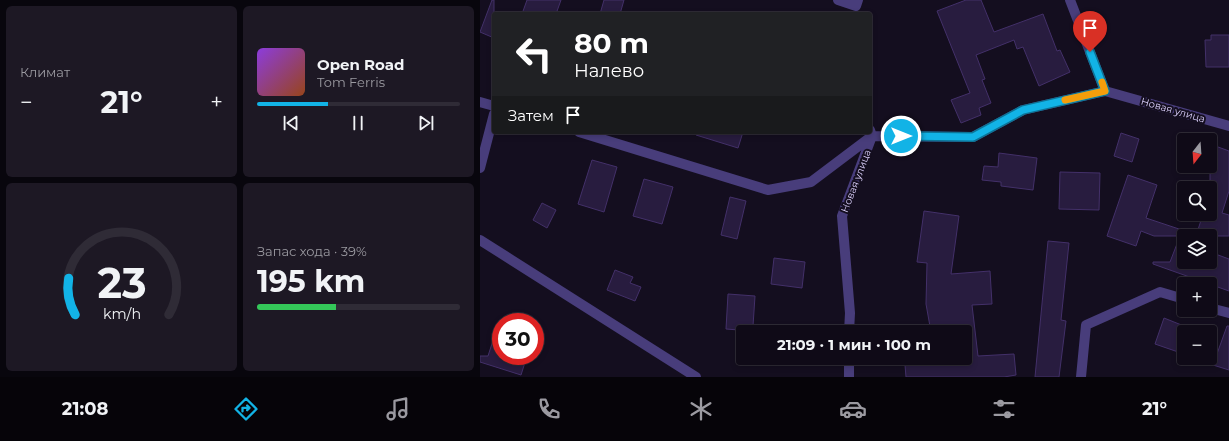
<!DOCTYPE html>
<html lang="ru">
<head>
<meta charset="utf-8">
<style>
	:root { --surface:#0f0a17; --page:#1d1824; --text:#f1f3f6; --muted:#9b9aa1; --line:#2f2b36; --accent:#12b3e6 }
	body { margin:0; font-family:Montserrat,sans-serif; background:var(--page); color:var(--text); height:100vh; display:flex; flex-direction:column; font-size:15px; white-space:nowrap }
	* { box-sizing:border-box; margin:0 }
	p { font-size:13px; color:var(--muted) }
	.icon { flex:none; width:22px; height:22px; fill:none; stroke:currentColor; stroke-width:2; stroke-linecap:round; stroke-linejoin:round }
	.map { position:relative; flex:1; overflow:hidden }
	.sheet { display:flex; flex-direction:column; gap:6px; padding:6px; background:#08060d; width:480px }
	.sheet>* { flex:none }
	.banner { position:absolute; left:12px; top:12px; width:380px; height:122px; border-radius:4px; box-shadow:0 2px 6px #0003,0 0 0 1px var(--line); background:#202124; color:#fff; overflow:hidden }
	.needle { width:26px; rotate:197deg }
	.controls { position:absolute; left:697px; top:133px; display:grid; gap:8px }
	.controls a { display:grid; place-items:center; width:40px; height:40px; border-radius:4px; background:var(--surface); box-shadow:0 2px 6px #0003,0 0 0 1px var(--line); font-size:20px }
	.speed { position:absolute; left:12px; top:313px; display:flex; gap:8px; font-size:20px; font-weight:700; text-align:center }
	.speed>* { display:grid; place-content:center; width:52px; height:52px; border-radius:50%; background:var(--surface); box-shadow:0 2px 6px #0003,0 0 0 1px var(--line); line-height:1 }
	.speed .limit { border:6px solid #d22; background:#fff; color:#111 }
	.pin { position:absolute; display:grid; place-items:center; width:34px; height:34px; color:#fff; margin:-41px -17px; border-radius:50% 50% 50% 0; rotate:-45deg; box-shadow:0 0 4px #0007 }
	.pin .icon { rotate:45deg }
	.me { position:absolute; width:44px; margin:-22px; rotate:90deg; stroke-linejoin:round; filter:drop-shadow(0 0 3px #0008) }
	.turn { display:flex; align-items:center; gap:14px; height:84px; padding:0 16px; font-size:18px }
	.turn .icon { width:52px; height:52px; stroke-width:2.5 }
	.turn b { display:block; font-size:28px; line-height:34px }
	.then { display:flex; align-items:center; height:38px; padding:0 16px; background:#0003; gap:8px; font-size:15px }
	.big { font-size:30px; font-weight:700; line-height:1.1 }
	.sheet .card { flex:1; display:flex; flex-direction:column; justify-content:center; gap:6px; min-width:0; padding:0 14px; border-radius:6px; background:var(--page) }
	.sheet .dial { align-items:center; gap:0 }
	.dial svg { height:104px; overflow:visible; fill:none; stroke:var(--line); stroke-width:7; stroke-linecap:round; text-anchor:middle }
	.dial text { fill:var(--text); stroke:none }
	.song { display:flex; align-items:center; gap:12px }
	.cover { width:48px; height:48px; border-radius:6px; background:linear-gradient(135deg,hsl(270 70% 55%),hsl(20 70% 35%)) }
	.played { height:4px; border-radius:2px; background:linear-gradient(90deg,var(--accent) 35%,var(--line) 35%) }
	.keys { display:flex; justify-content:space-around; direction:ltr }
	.heat { display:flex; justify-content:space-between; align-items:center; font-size:22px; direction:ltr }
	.charge { height:6px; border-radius:3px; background:linear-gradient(90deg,#34c759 39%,var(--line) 0) }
	.sheet .tiles { flex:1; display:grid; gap:6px; grid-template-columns:repeat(2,1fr) }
	.trip { position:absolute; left:256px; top:325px; width:236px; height:40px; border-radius:4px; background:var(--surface); box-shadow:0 2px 6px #0003,0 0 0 1px var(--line); font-weight:700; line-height:40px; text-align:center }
	.dock { display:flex; height:64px; justify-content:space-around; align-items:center; background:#060409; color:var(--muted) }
	.dock .icon { width:28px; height:28px }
	.dock .selected { color:var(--accent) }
	.dock b { font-size:18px; color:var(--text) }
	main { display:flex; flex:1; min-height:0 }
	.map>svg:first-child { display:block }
	.building { fill:#281c3f; stroke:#433069 }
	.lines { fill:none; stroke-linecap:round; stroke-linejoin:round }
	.minor { stroke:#483d7b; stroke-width:10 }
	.route-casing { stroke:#0c7496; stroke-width:10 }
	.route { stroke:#12b3e6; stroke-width:7 }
	.slow { stroke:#f59e0b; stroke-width:7 }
	.labels { text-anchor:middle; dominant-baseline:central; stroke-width:4; stroke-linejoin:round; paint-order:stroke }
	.street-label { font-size:10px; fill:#dbd0fb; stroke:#140e1f }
</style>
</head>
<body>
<main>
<section class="sheet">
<div class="tiles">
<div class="card"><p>Климат</p>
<div class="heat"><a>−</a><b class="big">21°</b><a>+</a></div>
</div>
<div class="card">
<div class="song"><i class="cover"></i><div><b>Open Road</b><p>Tom Ferris</p></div></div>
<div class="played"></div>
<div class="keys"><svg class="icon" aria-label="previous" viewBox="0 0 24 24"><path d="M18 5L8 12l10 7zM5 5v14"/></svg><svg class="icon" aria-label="pause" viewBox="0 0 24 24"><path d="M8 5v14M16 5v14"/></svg><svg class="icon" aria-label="next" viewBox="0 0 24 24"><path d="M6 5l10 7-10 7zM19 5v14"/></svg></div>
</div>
<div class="card dial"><svg viewBox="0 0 100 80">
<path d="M14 69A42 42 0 1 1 86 69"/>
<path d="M14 69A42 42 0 0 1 9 41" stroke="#12b3e6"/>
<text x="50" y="56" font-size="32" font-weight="700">23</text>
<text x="50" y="72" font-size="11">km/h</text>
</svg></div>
<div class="card"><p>Запас хода · 39%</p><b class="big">195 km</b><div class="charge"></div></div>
</div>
</section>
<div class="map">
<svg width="749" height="377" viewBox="0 0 749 377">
	<rect width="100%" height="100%" fill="#140e1f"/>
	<!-- building -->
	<path class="building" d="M12,0H14V38L0,32Z
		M47,0H81L76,14H42Z
		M124,0H144L140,14H120Z
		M486,0H501L514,32L563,14L577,51L580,50L590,72L559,86L543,47L537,49L534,40L496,55L505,79L502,80L511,103L499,108L501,115L481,123L471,100L490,93L457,11Z
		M731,35H749V67H726L725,40H731Z
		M217,132H263L258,148L216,135Z
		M641,133L659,139L652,162L634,156Z
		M730,144L749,151V191L742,213L749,215V236H735L733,243L730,242V236H716L723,214H730Z
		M519,153L557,158L553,190L521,186V182L502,180L504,166L518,167Z
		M112,160L137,167L124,212L98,204Z
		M580,172L620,173L619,210L579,209Z
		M648,175L677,185L666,218L702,230L704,229V231L712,234L711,236H704V262H730V252L749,259V291L673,264V262H690L700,236H674L661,231L656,246L627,236Z
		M164,179L193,187L182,224L153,216Z
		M250,197L266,201L257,239L241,235Z
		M62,203L76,210L67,228L53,220Z
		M444,211L479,216L471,274L510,271L512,304L492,305L498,356L534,354L536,375L524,377H426L425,365L485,360V332H451L446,304L447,263L437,262Z
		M568,241L589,243L581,320L586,321L579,377H555Z
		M294,258L325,262L322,288L291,284Z
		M135,270L153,277L150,283L161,287L155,301L127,290Z
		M248,294L275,296L273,326L260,325L259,330L246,329Z
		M684,318L704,326V354L675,344Z
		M18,325L21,326V356H47L41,375L0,362V356H8Z
		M747,326H749V370L733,365Z"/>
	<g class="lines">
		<!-- minor -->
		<path class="minor" d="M358,0L376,6L378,0
			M590,0L625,91
			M0,102L14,106
			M99,132L288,190L331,182L392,136L390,130
			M0,168L14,114
			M0,240L216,377
			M730,308L749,313
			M369,332L370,313L362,216L392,136L493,137L543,110L625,91L749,126
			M369,377V358
			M601,377L606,325L680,292L704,299"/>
	</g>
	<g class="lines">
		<defs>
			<path id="route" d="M421,136L493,137L543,110L625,91L610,52"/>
		</defs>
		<!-- route casing -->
		<use href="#route" class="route-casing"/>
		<!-- route -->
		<use href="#route" class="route"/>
		<!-- slow -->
		<path class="slow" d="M585,100L625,91L622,82"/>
	</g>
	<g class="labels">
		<!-- street labels -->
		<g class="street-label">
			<text transform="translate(693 110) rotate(16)">Новая улица</text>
			<text transform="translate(376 181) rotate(-69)">Новая улица</text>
		</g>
	</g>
</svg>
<div class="controls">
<a><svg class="needle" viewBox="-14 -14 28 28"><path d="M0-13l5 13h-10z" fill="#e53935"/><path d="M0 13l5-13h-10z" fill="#9b9aa1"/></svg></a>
<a><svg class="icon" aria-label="search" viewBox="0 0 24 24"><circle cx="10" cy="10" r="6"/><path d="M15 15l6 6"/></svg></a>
<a><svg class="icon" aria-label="layers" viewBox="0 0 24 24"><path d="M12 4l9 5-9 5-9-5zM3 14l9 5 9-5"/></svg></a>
<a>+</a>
<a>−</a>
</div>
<div class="speed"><div class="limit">30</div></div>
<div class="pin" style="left:610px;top:52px;background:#d93025"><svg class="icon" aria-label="arrive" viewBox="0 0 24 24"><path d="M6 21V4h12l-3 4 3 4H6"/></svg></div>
<svg class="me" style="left:421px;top:136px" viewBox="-20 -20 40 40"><circle r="17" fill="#12b3e6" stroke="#fff" stroke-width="3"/><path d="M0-11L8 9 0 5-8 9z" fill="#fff"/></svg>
<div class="trip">21:09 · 1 мин · 100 m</div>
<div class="banner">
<div class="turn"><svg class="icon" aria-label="left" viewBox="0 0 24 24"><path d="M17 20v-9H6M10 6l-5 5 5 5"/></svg><div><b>80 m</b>Налево</div></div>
<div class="then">Затем<svg class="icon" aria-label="arrive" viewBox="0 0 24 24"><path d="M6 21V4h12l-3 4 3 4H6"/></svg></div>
</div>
</div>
</main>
<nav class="dock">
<b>21:08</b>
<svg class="icon selected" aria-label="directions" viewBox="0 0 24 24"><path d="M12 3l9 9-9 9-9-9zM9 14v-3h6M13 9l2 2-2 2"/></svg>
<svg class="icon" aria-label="music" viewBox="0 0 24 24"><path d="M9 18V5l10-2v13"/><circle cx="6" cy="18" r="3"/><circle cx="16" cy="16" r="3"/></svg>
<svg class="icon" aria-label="phone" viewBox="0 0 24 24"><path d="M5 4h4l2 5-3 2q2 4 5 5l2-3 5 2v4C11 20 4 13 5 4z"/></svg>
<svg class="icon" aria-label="climate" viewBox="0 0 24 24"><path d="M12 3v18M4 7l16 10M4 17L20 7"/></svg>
<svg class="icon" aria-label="car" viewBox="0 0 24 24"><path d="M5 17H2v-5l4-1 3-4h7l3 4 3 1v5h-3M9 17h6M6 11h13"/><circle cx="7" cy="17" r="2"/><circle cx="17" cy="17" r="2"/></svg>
<svg class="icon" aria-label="filters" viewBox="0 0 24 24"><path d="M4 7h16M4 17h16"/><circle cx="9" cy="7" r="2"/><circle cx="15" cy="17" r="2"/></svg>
<b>21°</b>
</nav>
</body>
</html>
